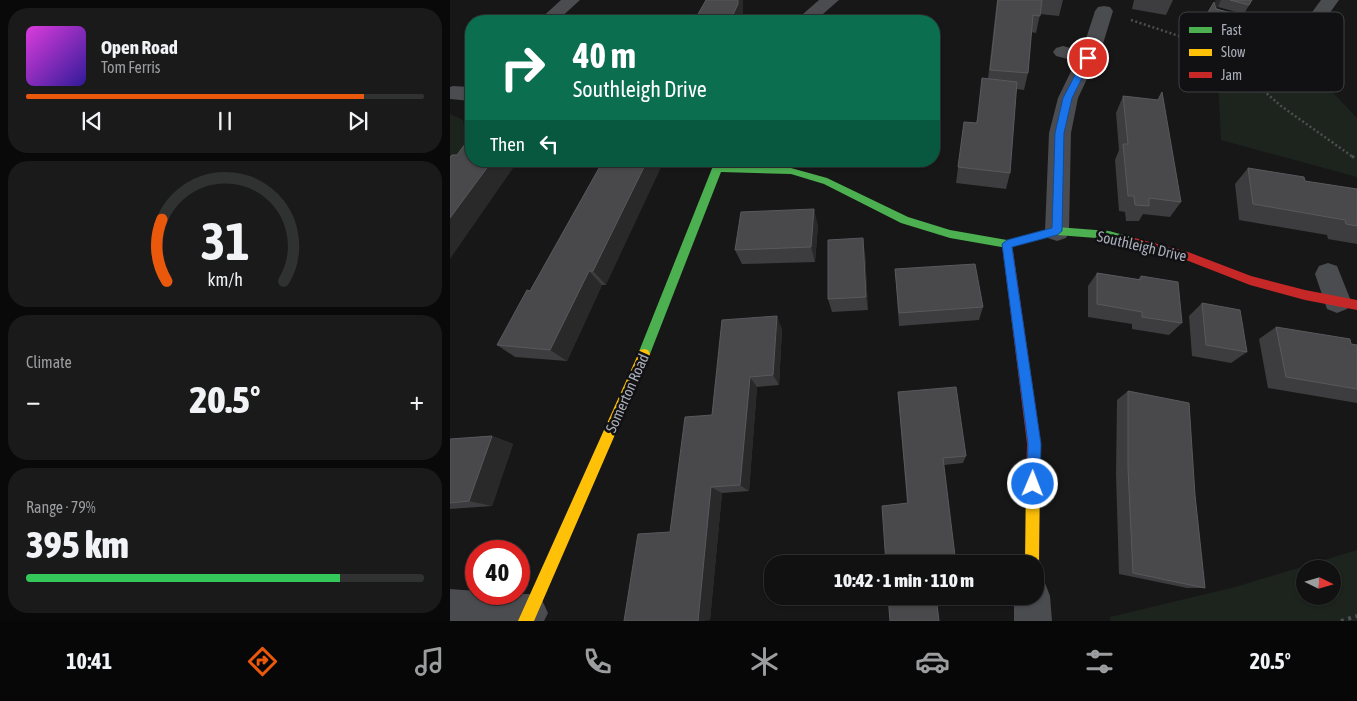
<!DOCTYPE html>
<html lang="en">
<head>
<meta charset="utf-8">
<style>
	:root { --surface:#111; --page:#1a1a1a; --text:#f1f3f6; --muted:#9c9d9f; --line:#303131; --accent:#ea580c }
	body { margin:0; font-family:"Asap Condensed",sans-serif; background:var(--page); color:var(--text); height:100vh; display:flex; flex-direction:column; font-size:19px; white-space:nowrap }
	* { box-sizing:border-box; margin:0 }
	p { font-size:16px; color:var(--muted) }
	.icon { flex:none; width:28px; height:28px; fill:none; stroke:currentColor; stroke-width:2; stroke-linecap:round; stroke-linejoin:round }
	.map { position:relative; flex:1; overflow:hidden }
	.panel { display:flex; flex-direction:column; gap:8px; padding:8px; background:#090909; width:450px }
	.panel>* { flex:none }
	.guide { position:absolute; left:15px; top:15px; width:475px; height:152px; border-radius:20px; box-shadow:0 1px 4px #0004,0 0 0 1px var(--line); background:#0b6e4f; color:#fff; overflow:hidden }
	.needle { width:32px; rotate:95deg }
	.tools { position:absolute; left:846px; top:560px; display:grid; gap:10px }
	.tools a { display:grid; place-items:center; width:45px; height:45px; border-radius:50%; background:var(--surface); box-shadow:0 1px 4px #0004,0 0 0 1px var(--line); font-size:25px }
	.speed { position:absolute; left:15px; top:540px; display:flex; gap:10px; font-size:25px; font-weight:700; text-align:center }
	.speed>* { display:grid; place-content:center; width:65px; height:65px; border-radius:50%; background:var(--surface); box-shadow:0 1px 4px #0004,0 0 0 1px var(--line); line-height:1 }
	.speed .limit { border:8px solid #d22; background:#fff; color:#111 }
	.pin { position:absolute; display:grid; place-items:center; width:42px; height:42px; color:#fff; margin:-21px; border:2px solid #fff; border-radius:50%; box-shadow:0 1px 5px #0007 }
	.me { position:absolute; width:55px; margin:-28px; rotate:1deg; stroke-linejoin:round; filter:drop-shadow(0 0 4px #0008) }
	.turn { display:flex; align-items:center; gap:18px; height:105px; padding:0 25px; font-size:22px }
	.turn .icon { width:65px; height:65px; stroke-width:2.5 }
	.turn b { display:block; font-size:35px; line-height:42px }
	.then { display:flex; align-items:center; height:48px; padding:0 25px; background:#0003; gap:10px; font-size:19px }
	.big { font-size:38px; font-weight:800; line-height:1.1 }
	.panel .tile { flex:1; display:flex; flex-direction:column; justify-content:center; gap:8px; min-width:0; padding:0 18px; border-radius:20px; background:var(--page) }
	.panel .dial { align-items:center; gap:0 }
	.dial svg { height:130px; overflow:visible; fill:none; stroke:var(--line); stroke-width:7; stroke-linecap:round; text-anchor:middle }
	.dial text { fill:var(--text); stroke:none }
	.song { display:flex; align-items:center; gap:15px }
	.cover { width:60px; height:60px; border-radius:8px; background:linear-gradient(135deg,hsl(300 70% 55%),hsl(250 70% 35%)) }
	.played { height:5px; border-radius:2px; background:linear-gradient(90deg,var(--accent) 85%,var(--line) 85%) }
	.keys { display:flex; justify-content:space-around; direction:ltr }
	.heat { display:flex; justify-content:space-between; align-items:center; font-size:28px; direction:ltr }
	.charge { height:8px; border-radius:4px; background:linear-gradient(90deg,#34c759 79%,var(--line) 0) }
	.trip { position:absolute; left:314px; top:555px; width:280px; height:50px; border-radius:20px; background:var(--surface); box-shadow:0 1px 4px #0004,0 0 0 1px var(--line); font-weight:800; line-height:50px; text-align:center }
	.menu { display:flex; height:80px; justify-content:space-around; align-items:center; background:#070707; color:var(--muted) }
	.menu .icon { width:35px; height:35px }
	.menu .current { color:var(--accent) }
	.menu b { font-size:22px; color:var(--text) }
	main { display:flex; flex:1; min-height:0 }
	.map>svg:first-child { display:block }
	.green { fill:#1d241e; fill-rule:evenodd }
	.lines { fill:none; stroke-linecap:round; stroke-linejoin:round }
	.path-far2 { stroke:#4d4e52; stroke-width:2.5; stroke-dasharray:2 2.5; stroke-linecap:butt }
	.path-far1 { stroke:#4d4e52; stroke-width:3; stroke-dasharray:2.5 4; stroke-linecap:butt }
	.path { stroke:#4d4e52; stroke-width:4; stroke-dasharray:3 4.5; stroke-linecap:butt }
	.lane { fill:#4b4c50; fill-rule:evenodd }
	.street { fill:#4b4c50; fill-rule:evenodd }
	.fast { fill:#4caf50; fill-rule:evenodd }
	.slow { fill:#ffc107; fill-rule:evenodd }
	.jam { fill:#c62828; fill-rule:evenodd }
	.wall { fill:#3d3d3f }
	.shaded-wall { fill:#29292a }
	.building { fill:#49494c; stroke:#58595d }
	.route { fill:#1a73e8; stroke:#114b97 }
	.labels { text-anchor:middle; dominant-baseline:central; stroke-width:5; stroke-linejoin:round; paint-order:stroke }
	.street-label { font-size:15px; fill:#a8adb8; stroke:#111113 }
	.key { fill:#111113; stroke:#3e4045; stroke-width:1 }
	.key-label { font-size:14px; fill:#a8adb8 }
</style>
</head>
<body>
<main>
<section class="panel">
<div class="tile">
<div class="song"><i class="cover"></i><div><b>Open Road</b><p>Tom Ferris</p></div></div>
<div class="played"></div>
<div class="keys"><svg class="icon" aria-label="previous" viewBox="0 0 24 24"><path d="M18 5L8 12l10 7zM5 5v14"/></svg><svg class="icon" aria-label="pause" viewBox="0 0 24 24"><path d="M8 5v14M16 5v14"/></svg><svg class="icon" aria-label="next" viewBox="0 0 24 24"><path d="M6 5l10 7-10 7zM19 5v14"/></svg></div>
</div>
<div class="tile dial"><svg viewBox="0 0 100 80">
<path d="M14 69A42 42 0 1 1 86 69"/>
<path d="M14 69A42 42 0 0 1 11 31" stroke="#ea580c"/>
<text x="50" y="56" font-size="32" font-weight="700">31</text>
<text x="50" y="72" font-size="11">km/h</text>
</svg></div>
<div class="tile"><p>Climate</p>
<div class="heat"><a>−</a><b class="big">20.5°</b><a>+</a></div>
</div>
<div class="tile"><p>Range · 79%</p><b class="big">395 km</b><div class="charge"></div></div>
</section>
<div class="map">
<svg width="907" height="621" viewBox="0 0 907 621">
	<rect width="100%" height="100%" fill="#171717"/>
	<!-- green -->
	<path class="green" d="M787,41L851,59L907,118V177L771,140L767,56Z
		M0,114L13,120L20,149L0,161Z
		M907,550V621H661L660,617L785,587ZM855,569H882V596H855Z"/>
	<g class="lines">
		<!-- path-far2 -->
		<path class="path-far2" d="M681,20L765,48L831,106L903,157
			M772,54L810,53"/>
		<!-- path-far1 -->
		<path class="path-far1" d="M902,156L907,160
			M128,161L155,162
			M209,165L235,166"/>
		<!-- path -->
		<path class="path" d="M891,621L907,616"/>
		<!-- lane -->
		<path class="lane" d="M767,9L829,26L831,29L824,33L762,16L761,13L762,10Z"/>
		<!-- street -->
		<path class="street" d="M111,0H130L107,21H88Z
			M369,0H389L365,21H345Z
			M871,0H889L854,49L847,51L840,49L838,45L841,40L818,33L815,29L818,25L824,23L849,30Z
			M654,6L660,7L663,11L652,47L628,98L621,133L619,231L616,238L607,241L598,238L595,231L599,133L608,98L626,61L606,56L603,52L606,48L613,46L632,51L645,11L648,7Z
			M3,86L21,87V101L0,99V87Z
			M878,263L887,266L901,301L897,309L887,313L877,309L865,274L869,266Z
			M585,579L595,583L600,596L602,621H564V596H585Z
			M0,589L26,591V594H79L92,600L98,613L94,621H0Z"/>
		<!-- fast -->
		<path class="fast" d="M265,161H275L273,165L341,168L377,178L458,217L500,230L557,240L607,227L659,231L685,238L686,241L681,245L659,239L607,235L557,248L500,238L451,223L374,184L341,174L271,172L200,354L198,358L194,359L190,358L188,354Z"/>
		<!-- slow -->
		<path class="slow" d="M194,349L198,350L200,354L84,621H68L190,350Z
			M583,468L588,470L590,475L589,564L585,570V564H575L576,475L578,470Z"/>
		<!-- jam -->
		<path class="jam" d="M681,237L738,252L801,276L855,290L907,300V310L855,300L800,285L736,260L677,244L676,241L677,238Z
			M557,240L562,244L591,444L590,475L588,480L583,482L578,480L576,475L577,444L552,244Z"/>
	</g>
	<!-- wall -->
	<path class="wall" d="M547,0H613L609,16L590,14L586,33L581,32L578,73L574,90L566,89L560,173L556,189L506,183L514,122L526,123L538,79Z
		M684,0H723L716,15L682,9Z
		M766,0H802L794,14L768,7H766L787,29L781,38L750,29Z
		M673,96L731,202L720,217L693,214L689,221H676L675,212L669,211L665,160L669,150L666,113Z
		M153,161L156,285H152L117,361L65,357L47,345L80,291Z
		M798,168L855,181L907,189V244L878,239L877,235L789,220L785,184Z
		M368,225L365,262L292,264L285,250Z
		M415,252L418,310L382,312L378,299Z
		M445,269L533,307L529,320L449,326Z
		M647,273L688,279L691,276L732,323L719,335L682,329V324L638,317V286Z
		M752,303L797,352L781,363L742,356L739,316Z
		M826,327L907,345V403L818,388L809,339Z
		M332,329L329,385L307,387L299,491L272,493L260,620L249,621H174L220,532L262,415Z
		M678,391L745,495L755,588H737L669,574L666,474L667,400Z
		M448,392L516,456L513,463L494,465L457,503Z
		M42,436L63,444L42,506L0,509V439Z"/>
	<!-- shaded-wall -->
	<path class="shaded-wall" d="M288,0H293V21H280Z
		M766,0H771L768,7L761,8Z
		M42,161H68L0,259V218Z
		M197,161H214L156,285L143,271Z
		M364,209L368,225L365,262L361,247Z
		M413,238L415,252L418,310L416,297Z
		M139,271L152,285L117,361L100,350Z
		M327,316L332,329L329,385L323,375Z
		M300,377L307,387L299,491L290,485Z
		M42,436L63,444L42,506L19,501Z
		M261,487L272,493L260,620L248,621Z"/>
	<!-- building -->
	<path class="building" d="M256,0H288V4L280,21H244Z
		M548,0H592L590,16L583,15L578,73L540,70Z
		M780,0H802L799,5Z
		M764,2L766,9L794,16L787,29L754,19Z
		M532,78L567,82L560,173L508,167L514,122L527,123Z
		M712,92L731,202L699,198V206L685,205L684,196H678L673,144H678L673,96L708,100Z
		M21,136V161H42L0,218V157L2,155H7Z
		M153,161H197L143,271H139L100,350L47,345L77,290L80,291Z
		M798,168L854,177L855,181L907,189V226L896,224L895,220L803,204Z
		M364,209L361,247L285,250L291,212Z
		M413,238L416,297L378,299V240Z
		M525,264L533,307L449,313L445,269Z
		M647,273L691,280V276L728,282L732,323L692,317V312L647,304Z
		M752,303L790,310L797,352L756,345Z
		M327,316L323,375L300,377L290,485L261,487L248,621H174L188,534L220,532L235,417L262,415L272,320Z
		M826,327L900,339L901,344L907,345V389L836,377Z
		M506,387L516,456L493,458L506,564H436L432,506L458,503L448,392Z
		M678,391L739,403L745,495L755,588L683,573L678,468Z
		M42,436L19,501L0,503V439Z
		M438,596H486L489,621H440Z"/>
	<!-- route -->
	<path class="route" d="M635,56L642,58L622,98L614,133L612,231L607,235L562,247L591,444L590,484L588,489L583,491L579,489L577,484L578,444L552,244L557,240L602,228L605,133L613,98Z"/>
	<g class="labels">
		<!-- street labels -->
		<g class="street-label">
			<text transform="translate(692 246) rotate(13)">Southleigh Drive</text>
			<text transform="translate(177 393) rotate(-66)">Somerton Road</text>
		</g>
	</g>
	<!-- legend -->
	<rect x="729" y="12" width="165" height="80" rx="8" class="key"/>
	<rect x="739" y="27" width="23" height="6" fill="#4caf50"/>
	<rect x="739" y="49" width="23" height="7" fill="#ffc107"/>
	<rect x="739" y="72" width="23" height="6" fill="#c62828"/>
	<g class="key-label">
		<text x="771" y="35">Fast</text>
		<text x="771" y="57">Slow</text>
		<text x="771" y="80">Jam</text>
	</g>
</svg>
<div class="tools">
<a><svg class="needle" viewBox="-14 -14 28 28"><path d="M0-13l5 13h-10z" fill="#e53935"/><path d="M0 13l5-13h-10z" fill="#9c9d9f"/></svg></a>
</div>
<div class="speed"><div class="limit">40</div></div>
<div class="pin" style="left:638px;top:58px;background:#d93025"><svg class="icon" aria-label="arrive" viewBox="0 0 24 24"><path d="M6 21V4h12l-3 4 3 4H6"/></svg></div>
<svg class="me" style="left:583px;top:484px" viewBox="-20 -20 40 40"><circle r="17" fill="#1a73e8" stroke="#fff" stroke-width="3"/><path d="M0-11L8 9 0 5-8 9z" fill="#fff"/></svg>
<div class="trip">10:42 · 1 min · 110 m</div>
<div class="guide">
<div class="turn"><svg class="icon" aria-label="right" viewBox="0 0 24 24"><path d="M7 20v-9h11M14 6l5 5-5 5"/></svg><div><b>40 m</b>Southleigh Drive</div></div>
<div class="then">Then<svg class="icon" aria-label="left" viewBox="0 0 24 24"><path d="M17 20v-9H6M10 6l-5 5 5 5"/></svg></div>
</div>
</div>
</main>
<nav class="menu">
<b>10:41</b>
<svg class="icon current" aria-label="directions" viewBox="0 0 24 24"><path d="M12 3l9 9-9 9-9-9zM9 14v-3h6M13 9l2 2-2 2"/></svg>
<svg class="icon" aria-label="music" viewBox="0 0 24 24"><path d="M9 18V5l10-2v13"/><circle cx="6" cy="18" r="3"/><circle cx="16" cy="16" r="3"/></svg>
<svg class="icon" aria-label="phone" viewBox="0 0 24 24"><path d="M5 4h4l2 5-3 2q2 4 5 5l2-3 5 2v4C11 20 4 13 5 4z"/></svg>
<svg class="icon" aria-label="climate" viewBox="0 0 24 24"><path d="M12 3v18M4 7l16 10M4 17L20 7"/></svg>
<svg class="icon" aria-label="car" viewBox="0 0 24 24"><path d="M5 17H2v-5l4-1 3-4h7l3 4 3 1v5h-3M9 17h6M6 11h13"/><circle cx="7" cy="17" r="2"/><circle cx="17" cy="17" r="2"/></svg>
<svg class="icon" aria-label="filters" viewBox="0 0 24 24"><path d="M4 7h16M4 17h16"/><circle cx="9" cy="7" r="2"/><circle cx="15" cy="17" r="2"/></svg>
<b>20.5°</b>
</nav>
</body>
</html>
